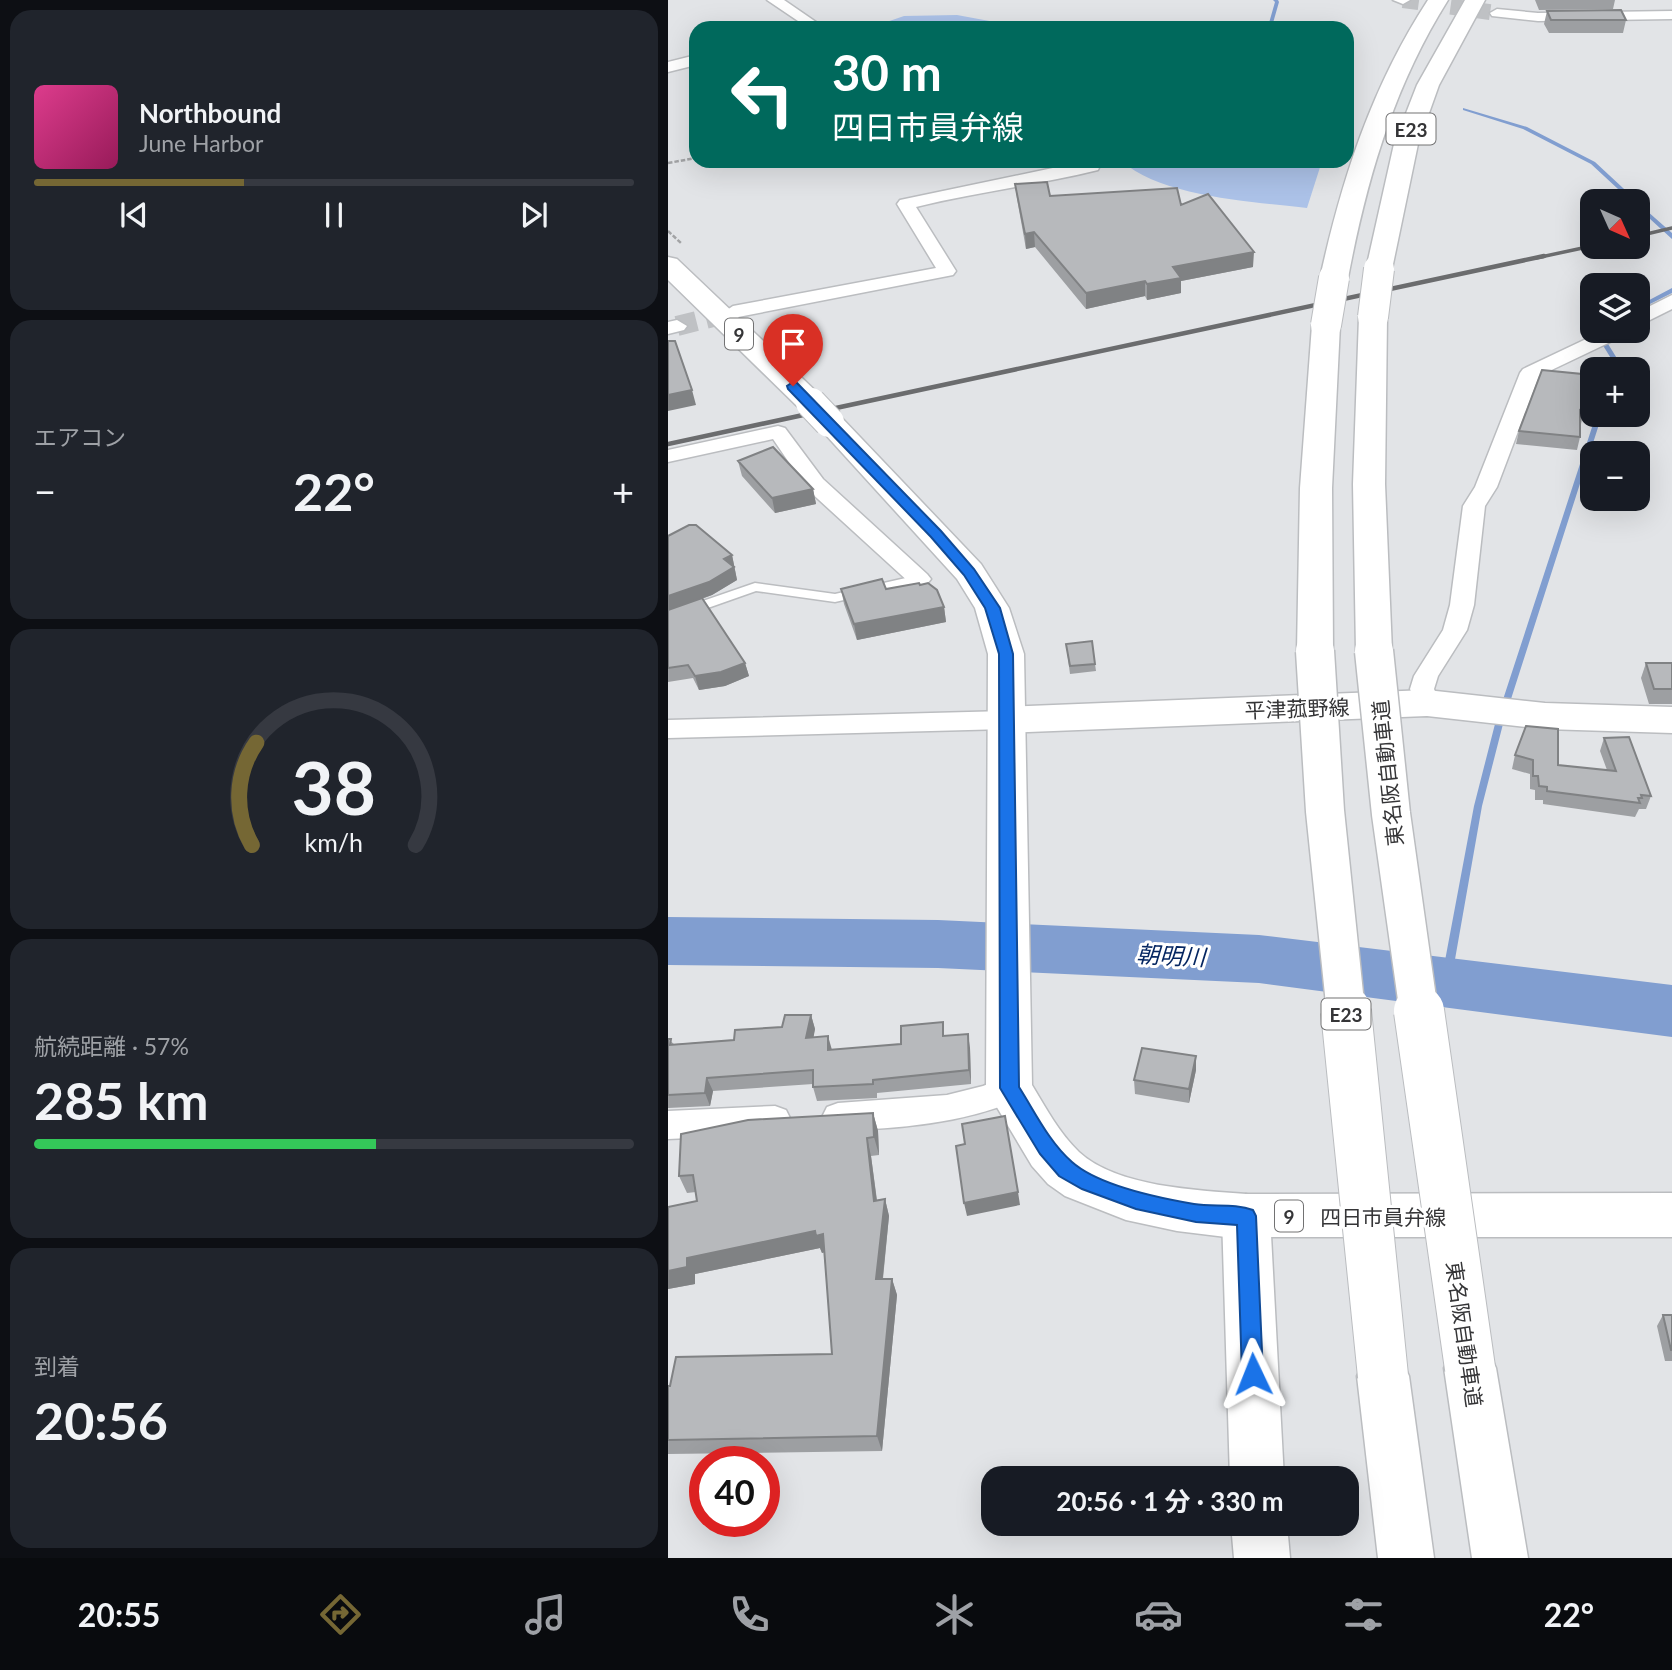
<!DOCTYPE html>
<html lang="ja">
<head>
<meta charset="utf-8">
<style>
	:root { --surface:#171b24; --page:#20242c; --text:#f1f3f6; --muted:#9ea1a6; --line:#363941; --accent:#756734 }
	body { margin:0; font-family:Lato,"Noto Sans JP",sans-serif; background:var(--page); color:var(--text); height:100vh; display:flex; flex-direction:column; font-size:26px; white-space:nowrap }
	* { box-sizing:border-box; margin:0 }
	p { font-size:23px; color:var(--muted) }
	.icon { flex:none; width:38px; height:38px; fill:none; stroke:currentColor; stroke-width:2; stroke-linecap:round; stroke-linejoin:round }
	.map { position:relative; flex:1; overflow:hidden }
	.panel { display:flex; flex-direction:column; gap:10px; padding:10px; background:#0d0f14; width:668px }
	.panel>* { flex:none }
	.banner { position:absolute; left:21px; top:21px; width:665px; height:147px; border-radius:21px; box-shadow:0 7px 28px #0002; background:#00695c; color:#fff; overflow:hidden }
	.needle { width:46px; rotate:135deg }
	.fabs { position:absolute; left:912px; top:189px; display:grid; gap:14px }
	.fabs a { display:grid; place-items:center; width:70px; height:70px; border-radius:14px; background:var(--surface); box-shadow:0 7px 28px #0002; font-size:35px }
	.speed { position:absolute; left:21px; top:1446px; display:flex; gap:14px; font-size:35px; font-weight:700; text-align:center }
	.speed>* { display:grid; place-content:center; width:91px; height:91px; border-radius:50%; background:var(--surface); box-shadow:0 7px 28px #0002; line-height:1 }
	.speed .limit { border:10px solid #d22; background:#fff; color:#111 }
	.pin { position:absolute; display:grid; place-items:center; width:60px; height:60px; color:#fff; margin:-72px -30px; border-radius:50% 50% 50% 0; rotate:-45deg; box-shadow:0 0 7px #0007 }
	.pin .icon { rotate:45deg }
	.me { position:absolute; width:77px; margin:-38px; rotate:358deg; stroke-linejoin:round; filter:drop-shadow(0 0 5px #0008) }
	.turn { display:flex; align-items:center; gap:24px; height:147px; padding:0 28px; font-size:32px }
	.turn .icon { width:91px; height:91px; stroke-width:2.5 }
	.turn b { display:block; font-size:49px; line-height:60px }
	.big { font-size:52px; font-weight:700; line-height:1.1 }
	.panel .card { flex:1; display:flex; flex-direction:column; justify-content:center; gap:10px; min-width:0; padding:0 24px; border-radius:21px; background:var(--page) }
	.panel .dial { align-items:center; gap:0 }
	.dial svg { height:182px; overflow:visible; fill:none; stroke:var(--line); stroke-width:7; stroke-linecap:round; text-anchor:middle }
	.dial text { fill:var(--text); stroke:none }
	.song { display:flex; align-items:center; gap:21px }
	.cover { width:84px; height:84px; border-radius:10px; background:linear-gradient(135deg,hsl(330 70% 55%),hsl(330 70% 35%)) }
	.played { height:7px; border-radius:4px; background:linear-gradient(90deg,var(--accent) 35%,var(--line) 35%) }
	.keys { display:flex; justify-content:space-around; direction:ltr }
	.heat { display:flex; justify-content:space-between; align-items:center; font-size:38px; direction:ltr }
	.charge { height:10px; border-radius:5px; background:linear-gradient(90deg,#34c759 57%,var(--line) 0) }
	.trip { position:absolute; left:313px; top:1466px; width:378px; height:70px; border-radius:21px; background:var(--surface); box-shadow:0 7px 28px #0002; font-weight:700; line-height:70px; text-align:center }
	.menu { display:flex; height:112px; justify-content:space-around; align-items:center; background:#090b0e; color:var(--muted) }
	.menu .icon { width:49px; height:49px }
	.menu .current { color:var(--accent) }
	.menu b { font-size:32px; color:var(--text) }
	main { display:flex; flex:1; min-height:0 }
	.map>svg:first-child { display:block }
	.green { fill:#acc2e8 }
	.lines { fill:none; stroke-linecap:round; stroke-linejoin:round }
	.stream { fill:#819ed0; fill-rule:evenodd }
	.river { fill:#819ed0; fill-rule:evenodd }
	.street-tunnel-far1 { stroke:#bfc1c4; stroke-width:16; stroke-dasharray:16 8; stroke-linecap:butt }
	.street-tunnel { stroke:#bfc1c4; stroke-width:20; stroke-dasharray:20 10; stroke-linecap:butt }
	.lane-casing { stroke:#bbbdc0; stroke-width:3 }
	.street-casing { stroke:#bbbdc0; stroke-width:3 }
	.secondary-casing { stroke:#bbbdc0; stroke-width:3 }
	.primary-casing { stroke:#bbbdc0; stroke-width:3 }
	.highway-casing { stroke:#bbbdc0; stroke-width:3 }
	.path { stroke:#a2a3a5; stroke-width:2.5; stroke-dasharray:4.5 2; stroke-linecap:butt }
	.lane { fill:#fff; fill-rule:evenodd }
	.street { fill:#fff; fill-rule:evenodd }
	.secondary { fill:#fff; fill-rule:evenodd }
	.primary { fill:#fff; fill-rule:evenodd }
	.highway { fill:#fff; fill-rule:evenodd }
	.rail-far1 { stroke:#6b6c6e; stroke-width:3.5 }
	.rail { stroke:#6b6c6e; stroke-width:4.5 }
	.primary-bridge-casing { stroke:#bbbdc0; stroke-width:32; stroke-linecap:butt }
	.highway-bridge-far2-casing { stroke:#bbbdc0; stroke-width:32; stroke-linecap:butt }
	.highway-bridge-far1-casing { stroke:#bbbdc0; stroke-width:41; stroke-linecap:butt }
	.highway-bridge-casing { stroke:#bbbdc0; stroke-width:52; stroke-linecap:butt }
	.primary-bridge { stroke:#fff; stroke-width:30 }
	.highway-bridge-far2 { stroke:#fff; stroke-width:30 }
	.highway-bridge-far1 { stroke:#fff; stroke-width:38 }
	.highway-bridge { stroke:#fff; stroke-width:50 }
	.wall { fill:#9d9fa2 }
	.shaded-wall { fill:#808284 }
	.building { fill:#b7b9bc; stroke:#808284; stroke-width:2 }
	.route { fill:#1a73e8; stroke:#114b97; stroke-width:2 }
	.labels { text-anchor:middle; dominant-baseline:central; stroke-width:6; stroke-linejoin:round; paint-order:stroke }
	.shield { fill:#fff; stroke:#727273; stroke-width:2 }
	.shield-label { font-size:19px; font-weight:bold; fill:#353537 }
	.street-label { font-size:21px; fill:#353537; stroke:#fff }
	.water-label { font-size:23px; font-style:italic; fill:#052661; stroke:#fff }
</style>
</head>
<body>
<main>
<section class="panel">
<div class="card">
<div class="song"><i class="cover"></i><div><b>Northbound</b><p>June Harbor</p></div></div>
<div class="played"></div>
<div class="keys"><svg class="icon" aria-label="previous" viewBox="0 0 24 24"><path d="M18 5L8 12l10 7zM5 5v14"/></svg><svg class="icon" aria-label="pause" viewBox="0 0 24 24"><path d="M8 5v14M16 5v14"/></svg><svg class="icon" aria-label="next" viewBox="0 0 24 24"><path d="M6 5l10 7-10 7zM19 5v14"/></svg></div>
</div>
<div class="card"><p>エアコン</p>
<div class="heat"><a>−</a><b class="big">22°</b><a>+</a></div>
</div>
<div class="card dial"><svg viewBox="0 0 100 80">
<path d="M14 69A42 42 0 1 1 86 69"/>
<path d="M14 69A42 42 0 0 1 16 24" stroke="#756734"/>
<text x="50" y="56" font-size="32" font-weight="700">38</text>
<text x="50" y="72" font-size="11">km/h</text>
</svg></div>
<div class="card"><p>航続距離 · 57%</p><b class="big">285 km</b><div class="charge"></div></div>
<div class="card"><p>到着</p><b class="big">20:56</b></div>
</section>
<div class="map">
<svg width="1004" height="1558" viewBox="0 0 1004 1558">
	<rect width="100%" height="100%" fill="#e2e4e7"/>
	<!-- green -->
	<path class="green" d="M289,15L359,28H201L236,16Z
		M454,161H654L639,208C587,202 493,197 454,161Z"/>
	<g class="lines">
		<!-- stream -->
		<path class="stream" d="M605,0H610L611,2L605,23L607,28H603L601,23L607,2Z
			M795,108L859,127L927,162L969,201H963L923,164L855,129L795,110Z
			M970,203L1004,233V239L970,208Z
			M1004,288V293L970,310V306Z
			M926,331H932L950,360L948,369H942L944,360Z
			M928,415H934L835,724L814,806L783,982L781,985L778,986L775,985L773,982L806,806L827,724Z"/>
		<!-- river -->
		<path class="river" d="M0,917L270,920L591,935L1004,985V1037L591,983L270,968L0,965Z"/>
		<!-- street-tunnel-far1 -->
		<path class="street-tunnel-far1" d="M735,0L829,13"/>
		<!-- street-tunnel -->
		<path class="street-tunnel" d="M9,326L65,312"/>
		<defs>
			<path id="lane" d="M251,575L255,576L257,579L255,582L167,602L88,591L0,622V613L87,583L167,594Z"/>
			<path id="street" d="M99,0H116L148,22L144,28H130L133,23Z
				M725,0H742L735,4Z
				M829,9L870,13L1004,11V19L870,21L824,16L822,13Z
				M28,55V65L0,72V62Z
				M418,161H434L430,170C370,185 308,192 248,207L288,271L285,275L65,318L56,312L65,306L268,268L229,204L232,200Z
				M1004,295V309L970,326V312Z
				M9,320L19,326L16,330L0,334V322Z
				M935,331H960L957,335L871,376L829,487L817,506L806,605L799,630L770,676L766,689L772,703L768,709L759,712L750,709L742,689L746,676L775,630L782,605L795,506L807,487L852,373L855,369Z
				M110,426L117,428L155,479L259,574L263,579L259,584L251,586L243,584L139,489L105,439L0,462V450Z
				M338,711L347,714L351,720L347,726L338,729L0,738V720Z
				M341,1076L352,1079L357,1089L352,1099C293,1124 234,1128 170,1131L159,1127L154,1117L159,1107L170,1103L279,1095L315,1086Z
				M107,1106L118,1110L123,1120L118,1130L107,1134L0,1139V1111Z"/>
			<path id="secondary" d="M759,690L877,703L1004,707V733L877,729L759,716L338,733L325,729L319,720L325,711L338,707Z
				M578,1194L595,1200L602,1216L616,1479H562L554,1216L561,1200Z
				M563,1524H619L622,1558H566Z"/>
			<path id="primary" d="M0,257L9,259L154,397L158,403L154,409L143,412L132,409L0,280Z
				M161,413L172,416L313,564L341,608L356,654L364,1085C378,1108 391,1133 411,1152C449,1187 528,1190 578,1194L1004,1193V1237H558L509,1231L458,1220L397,1196L380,1184L364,1166L318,1089L320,654L307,608L289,579L146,422L150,416Z"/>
			<path id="highway" d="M760,0H780C726,86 699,178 680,278L676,284L666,286L656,284L652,278C674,178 704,86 760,0Z
				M797,0H817L771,85L750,144L724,269L720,275L711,277L702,275L698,269L726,144L749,85Z
				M705,309L715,311L719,317L717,484L724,651L719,659L706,663L693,659L688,651L685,484L691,317L695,311Z
				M658,317L668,319L672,325L664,488L665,651L660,659L647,663L634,659L629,651L632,488L644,325L648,319Z
				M802,1342L820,1350L828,1368L860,1558H804L776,1368L784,1350Z
				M715,1350L733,1358L741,1376L766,1558H710L689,1376L697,1358Z"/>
		</defs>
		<!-- lane casing -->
		<use href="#lane" class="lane-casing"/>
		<!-- street casing -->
		<use href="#street" class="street-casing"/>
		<!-- secondary casing -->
		<use href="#secondary" class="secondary-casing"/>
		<!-- primary casing -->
		<use href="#primary" class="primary-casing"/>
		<!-- highway casing -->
		<use href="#highway" class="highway-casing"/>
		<!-- path -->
		<path class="path" d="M0,163L28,158
			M0,231L13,243"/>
		<!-- lane -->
		<use href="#lane" class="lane"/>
		<!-- street -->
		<use href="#street" class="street"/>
		<!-- secondary -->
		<use href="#secondary" class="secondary"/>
		<!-- primary -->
		<use href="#primary" class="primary"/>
		<!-- highway -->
		<use href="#highway" class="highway"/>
		<!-- rail-far1 -->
		<path class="rail-far1" d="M970,236L1004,228
			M868,258L924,246"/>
		<!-- rail -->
		<path class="rail" d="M0,444L876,256"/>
		<defs>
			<path id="primary-bridge" d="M143,403L161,422"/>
			<path id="highway-bridge-far2" d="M705,317L711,269
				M658,325L666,278"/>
			<path id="highway-bridge-far1" d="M647,651L657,811L678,1013
				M706,651L723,814L751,1013"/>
			<path id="highway-bridge" d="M678,1011L715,1376
				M751,1011L802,1368"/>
		</defs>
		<!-- primary-bridge casing -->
		<use href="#primary-bridge" class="primary-bridge-casing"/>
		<!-- highway-bridge-far2 casing -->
		<use href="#highway-bridge-far2" class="highway-bridge-far2-casing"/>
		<!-- highway-bridge-far1 casing -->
		<use href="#highway-bridge-far1" class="highway-bridge-far1-casing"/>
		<!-- highway-bridge casing -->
		<use href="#highway-bridge" class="highway-bridge-casing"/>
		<!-- primary-bridge -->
		<use href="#primary-bridge" class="primary-bridge"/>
		<!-- highway-bridge-far2 -->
		<use href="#highway-bridge-far2" class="highway-bridge-far2"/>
		<!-- highway-bridge-far1 -->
		<use href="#highway-bridge-far1" class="highway-bridge-far1"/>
		<!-- highway-bridge -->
		<use href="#highway-bridge" class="highway-bridge"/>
	</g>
	<!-- wall -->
	<path class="wall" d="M867,0H947L945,9L871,10Z
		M879,11L958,20L955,33H881L876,24Z
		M347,184L382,196L513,205L585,267L513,281V293L479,300L477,296L418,309L367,247L358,249L349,199Z
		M874,370L916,411L913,424H912V437L909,450L848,444L851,431Z
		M70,461L145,489L148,504L107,513L74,476Z
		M0,536L64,555L69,580L44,595L34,599L77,663L81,676L57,686L31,690L25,678L0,682Z
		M173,589H218L276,607L278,622L189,640L176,604Z
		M398,644L427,664L428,671L402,674Z
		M978,663H1004V704H981L973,678Z
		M936,738L983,796L978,809H971L967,817L875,804V800H867V790L862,789V774L844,769L847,755L890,765L939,770L932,751Z
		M143,1015L147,1029L145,1037L164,1050L233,1044L278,1036L302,1048L303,1084L209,1093V1098L149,1101L145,1087V1084L45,1091L42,1106L0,1108V1039L6,1044L66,1040L114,1027Z
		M528,1056V1070L521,1103L467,1094L466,1080Z
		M205,1113L210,1131L211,1155L203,1156L209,1200L217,1199L221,1216L215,1279H224L229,1295L214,1451L0,1454V1386L164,1354L156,1252L154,1253L152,1248L27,1274V1284L0,1289V1207L29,1201L28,1192L19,1193L11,1176Z
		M995,1315H1004V1361H997L989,1326Z"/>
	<!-- shaded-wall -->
	<path class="shaded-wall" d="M366,232L367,247L358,249L357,234Z
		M586,252L585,267L513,281V293L479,300V284L505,267Z
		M477,281V296L418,309V293Z
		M24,390L28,405L0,411V395Z
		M145,489L148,504L107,513L104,498Z
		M64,555L69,580L44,595L0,610V596Z
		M276,607L278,622L189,640L186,624Z
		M77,663L81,676L57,686L31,690L27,676Z
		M143,1015L147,1029L143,1052L138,1038Z
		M300,1034L302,1048L303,1084L301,1070Z
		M160,1036L164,1050H160Z
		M528,1056V1070L521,1103V1089Z
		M39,1078L45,1091L42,1106L37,1093Z
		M205,1113L210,1131L211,1155L206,1137Z
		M199,1138L203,1156L211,1218L206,1201Z
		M350,1192L352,1205L299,1216L296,1203Z
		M217,1199L221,1216L213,1295L208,1279Z
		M147,1231L155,1234L161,1251L154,1253L152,1248L27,1274V1284L0,1289V1271L19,1258Z
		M224,1279L229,1295L214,1451L209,1436Z"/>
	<!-- building -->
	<path class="building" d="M953,10L958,20H883L879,11Z
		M379,182L382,196L509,188L513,205L540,194L586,252L505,267L513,278L479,284L477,281L418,293L366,232L357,234L347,184Z
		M0,341H7L24,390L0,395Z
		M874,370L914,374L916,411L912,410V437L851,431Z
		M105,447L145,489L104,498L70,461Z
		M21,525H28L64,555L56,559L66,567L41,582L0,596V536Z
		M214,579L218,589L251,583L252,585L260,583L269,590L276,607L186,624L173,589Z
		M34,598L77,663L53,672L27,676L20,665L0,668V610Z
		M424,641L427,664L402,666L398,644Z
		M978,663H1004V689H986Z
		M858,726L890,729V765L948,771L936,738L961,737L983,796L973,795L974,798H970L972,803L879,791V787L871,786L870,776H865V760L847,755Z
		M117,1015H143L138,1038L160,1036V1050L233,1044V1026L275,1022V1036L300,1034L301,1070L205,1080V1084L145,1087V1070L39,1078L37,1093L0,1095V1039H3L2,1045L66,1040L67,1030L114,1027Z
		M474,1048L528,1056L521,1089L466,1080Z
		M205,1113L206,1137L199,1138L206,1201L217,1199L208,1279H224L209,1436L0,1440V1386H2L8,1357L164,1354L155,1234L148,1236L147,1231L19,1258V1267L0,1271V1207L29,1201L25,1175L11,1176L13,1134L80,1120Z
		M337,1116L350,1192L296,1203L288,1146L297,1144L294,1124Z
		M995,1315H1004V1350H1003Z"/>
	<!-- route -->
	<path class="route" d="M125,382L129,383L273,531L306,569L332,608L345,654L351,1087C367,1112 381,1142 404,1162C431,1186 491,1198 526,1204C546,1207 567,1203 585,1210L588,1216L595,1374L592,1381L585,1384L577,1381L574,1374L569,1225L528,1222L468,1209L414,1189L391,1176L372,1154L332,1088L331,654L317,608L296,575L263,537L120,389L119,386Z"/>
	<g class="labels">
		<!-- shield labels -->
		<g class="shield">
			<rect x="718.5" y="113.5" width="49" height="31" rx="5"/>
			<rect x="57" y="318.5" width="28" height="31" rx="5"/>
			<rect x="653.5" y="998.5" width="49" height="31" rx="5"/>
			<rect x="607" y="1200.5" width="28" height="31" rx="5"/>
		</g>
		<g class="shield-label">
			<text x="743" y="129">E23</text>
			<text x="71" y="334">9</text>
			<text x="678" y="1014">E23</text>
			<text x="621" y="1216">9</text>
		</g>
		<!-- street labels -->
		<g class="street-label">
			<text transform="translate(629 708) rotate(-2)">平津菰野線</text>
			<text transform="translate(719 773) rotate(-96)">東名阪自動車道</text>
			<text x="715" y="1216">四日市員弁線</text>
			<text transform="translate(797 1334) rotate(82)">東名阪自動車道</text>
		</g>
		<!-- water labels -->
		<g class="water-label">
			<text transform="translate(503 955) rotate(3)">朝明川</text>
		</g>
	</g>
</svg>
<div class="fabs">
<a><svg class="needle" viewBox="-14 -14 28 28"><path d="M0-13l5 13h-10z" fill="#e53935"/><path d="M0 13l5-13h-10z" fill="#9ea1a6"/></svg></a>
<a><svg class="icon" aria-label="layers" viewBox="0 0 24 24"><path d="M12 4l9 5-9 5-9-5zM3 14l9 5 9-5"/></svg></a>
<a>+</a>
<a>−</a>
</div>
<div class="speed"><div class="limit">40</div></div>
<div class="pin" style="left:125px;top:386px;background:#d93025"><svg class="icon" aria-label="arrive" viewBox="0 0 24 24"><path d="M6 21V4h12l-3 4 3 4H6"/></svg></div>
<svg class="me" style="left:585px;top:1374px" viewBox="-20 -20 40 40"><path d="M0-17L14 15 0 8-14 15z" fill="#1a73e8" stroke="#fff" stroke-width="4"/></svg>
<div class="trip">20:56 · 1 分 · 330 m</div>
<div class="banner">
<div class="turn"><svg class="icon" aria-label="left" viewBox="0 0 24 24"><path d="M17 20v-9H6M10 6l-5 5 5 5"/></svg><div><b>30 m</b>四日市員弁線</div></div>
</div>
</div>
</main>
<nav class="menu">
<b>20:55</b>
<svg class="icon current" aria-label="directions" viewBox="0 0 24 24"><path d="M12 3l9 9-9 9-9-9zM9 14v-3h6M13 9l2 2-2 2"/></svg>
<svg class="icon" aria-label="music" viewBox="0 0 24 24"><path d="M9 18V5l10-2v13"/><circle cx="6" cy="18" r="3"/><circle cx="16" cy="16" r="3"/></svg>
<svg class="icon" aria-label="phone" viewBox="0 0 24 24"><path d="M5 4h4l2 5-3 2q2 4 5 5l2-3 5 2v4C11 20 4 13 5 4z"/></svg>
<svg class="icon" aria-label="climate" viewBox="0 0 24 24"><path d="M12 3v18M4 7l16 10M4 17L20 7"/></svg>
<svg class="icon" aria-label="car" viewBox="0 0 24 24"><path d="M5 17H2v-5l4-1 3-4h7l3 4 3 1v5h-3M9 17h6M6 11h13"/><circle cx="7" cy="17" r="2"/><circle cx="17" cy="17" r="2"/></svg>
<svg class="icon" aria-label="filters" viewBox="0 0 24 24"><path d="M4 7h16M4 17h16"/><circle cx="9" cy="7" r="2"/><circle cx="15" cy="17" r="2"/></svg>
<b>22°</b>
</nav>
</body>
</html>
